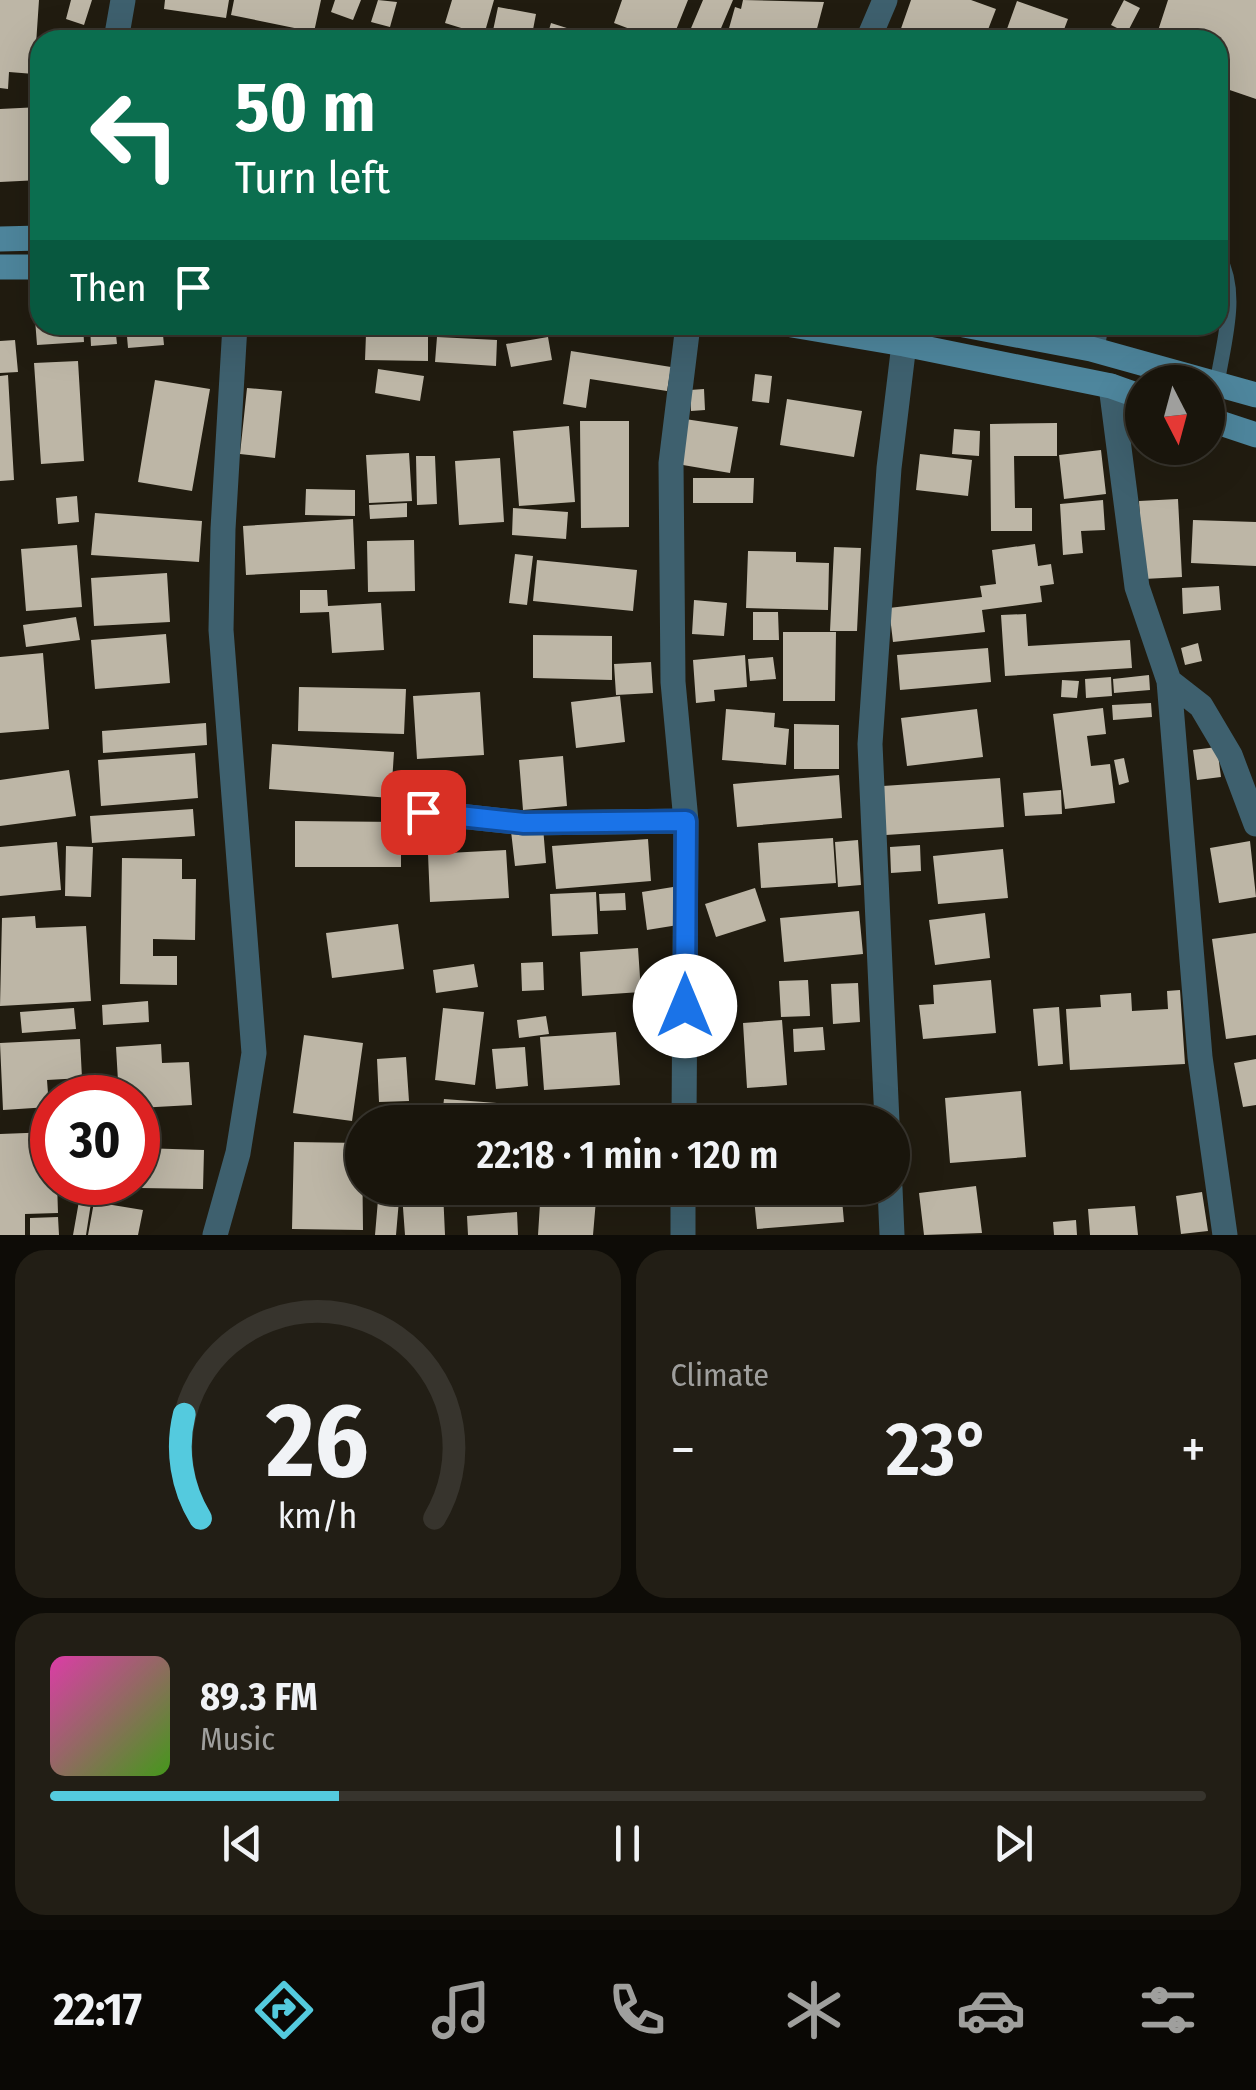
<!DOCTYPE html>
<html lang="en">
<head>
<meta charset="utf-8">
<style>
	:root { --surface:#19150c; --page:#221e15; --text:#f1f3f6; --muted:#9f9f9d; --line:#37342d; --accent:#54cade }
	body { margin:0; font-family:"Fira Sans Condensed",sans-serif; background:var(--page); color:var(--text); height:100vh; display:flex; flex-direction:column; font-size:38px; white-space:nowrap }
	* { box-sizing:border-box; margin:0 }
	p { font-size:32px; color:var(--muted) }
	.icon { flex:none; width:55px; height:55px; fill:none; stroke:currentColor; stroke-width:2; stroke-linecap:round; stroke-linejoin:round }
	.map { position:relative; height:1235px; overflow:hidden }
	.panel { display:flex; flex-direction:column; gap:15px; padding:15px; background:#0e0c07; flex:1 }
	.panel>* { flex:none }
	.banner { position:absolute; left:30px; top:30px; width:1198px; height:305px; border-radius:30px; box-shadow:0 10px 40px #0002,0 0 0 2px var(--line); background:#0b6e4f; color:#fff; overflow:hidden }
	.needle { width:65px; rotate:174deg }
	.controls { position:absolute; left:1125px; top:365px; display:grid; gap:20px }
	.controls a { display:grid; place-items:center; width:100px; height:100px; border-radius:50%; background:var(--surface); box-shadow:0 10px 40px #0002,0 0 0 2px var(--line); font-size:50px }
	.speed { position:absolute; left:30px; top:1075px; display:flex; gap:20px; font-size:50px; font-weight:700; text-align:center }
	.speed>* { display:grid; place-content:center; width:130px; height:130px; border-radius:50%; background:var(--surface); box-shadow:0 10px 40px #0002,0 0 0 2px var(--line); line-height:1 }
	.speed .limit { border:15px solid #d22; background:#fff; color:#111 }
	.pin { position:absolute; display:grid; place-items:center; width:85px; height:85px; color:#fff; margin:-42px; border-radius:20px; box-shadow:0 5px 15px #0006 }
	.me { position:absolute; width:110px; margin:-55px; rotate:0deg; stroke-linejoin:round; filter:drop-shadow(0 0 8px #0008) }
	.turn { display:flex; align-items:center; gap:35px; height:210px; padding:0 40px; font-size:45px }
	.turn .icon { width:130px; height:130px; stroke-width:2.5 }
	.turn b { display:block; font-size:70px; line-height:85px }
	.then { display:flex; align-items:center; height:95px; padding:0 40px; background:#0003; gap:20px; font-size:38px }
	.big { font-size:75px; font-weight:600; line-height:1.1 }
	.panel .widget { flex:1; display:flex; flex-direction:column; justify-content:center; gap:15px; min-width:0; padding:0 35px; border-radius:30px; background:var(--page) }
	.panel .dial { align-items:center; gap:0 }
	.dial svg { height:260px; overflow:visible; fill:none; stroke:var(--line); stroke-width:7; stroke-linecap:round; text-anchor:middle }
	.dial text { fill:var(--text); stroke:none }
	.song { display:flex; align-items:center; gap:30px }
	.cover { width:120px; height:120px; border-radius:15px; background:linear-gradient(135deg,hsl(320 70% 55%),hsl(100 70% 35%)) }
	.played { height:10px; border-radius:5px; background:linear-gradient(90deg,var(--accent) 25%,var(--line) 25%) }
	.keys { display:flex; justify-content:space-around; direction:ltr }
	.heat { display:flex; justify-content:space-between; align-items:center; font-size:55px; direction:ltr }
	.panel .tiles { flex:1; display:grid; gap:15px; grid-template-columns:1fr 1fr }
	.widget:last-child { grid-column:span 2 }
	.trip { position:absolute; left:345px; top:1105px; width:565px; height:100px; border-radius:50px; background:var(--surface); box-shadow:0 10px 40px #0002,0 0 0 2px var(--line); font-weight:600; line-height:100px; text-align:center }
	.menu { display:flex; height:160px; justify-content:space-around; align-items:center; background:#0a0805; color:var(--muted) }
	.menu .icon { width:70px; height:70px }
	.menu .current { color:var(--accent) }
	.menu b { font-size:45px; color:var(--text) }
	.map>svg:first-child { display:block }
	.building { fill:#bdb6a6 }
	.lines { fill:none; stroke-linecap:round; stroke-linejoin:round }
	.lane { stroke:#3e606e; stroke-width:15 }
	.street { stroke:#3e606e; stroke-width:25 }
	.secondary { stroke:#4e869d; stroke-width:25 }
	.route-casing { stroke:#114b97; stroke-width:25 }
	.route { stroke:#1a73e8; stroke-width:18 }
</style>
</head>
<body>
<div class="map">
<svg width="1256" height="1235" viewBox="0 0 1256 1235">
	<rect width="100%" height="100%" fill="#211c10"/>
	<!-- building -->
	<path class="building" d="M0,0H39L34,74L9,72L8,89L0,88Z
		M71,0H92L84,25L66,19Z
		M165,0H229L226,18L164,9Z
		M234,0H321L314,32L231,15Z
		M335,0H361L353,20L331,12Z
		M378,0L397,2L390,27L371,22Z
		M452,0H494L484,35L445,23Z
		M622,0H688L672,40H659L614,23Z
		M703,0H733L716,40H686Z
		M743,0L824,2L814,40L726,39L735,7L741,9Z
		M911,0H971L996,9L984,40H897Z
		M1124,0L1140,8L1127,33L1111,25Z
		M1168,0H1256V99L1218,86V40H1155Z
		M1017,1L1068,19L1060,40H1003Z
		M498,7L536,14L531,40H491Z
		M551,23L592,36L591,40H546Z
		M40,107V180L0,182V109Z
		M35,319H40V325H83L84,342L37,345Z
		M90,325H115L117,344L91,346Z
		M126,325H162L164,345L128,348Z
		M366,334L428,335V361L365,360Z
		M437,337L497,340L496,366L435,362Z
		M548,337L552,360L511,367L506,344Z
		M15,340L18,372L0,373V341Z
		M571,351L671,367L667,391L590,379L586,408L563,404Z
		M78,361L84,461L41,464L34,363Z
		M378,369L424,376L420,401L375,393Z
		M755,374L772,376L769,403L752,401Z
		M8,375L14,480L0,481V376Z
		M155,380L210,389L192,491L138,482Z
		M247,388L282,391L275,458L240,454Z
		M704,389L705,410L691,411L690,390Z
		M787,399L862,411L854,457L780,445Z
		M685,419L738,427L730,473L677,464Z
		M580,421H629V527L581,528Z
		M1057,423V456H1014L1015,508H1032V531H991L990,424Z
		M569,426L575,502L519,506L513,431Z
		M954,429L980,431L979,456L952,454Z
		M1101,450L1106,494L1064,499L1059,455Z
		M409,453L412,501L369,503L366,455Z
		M920,454L972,460L968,496L916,490Z
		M416,456H435L437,504L417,505Z
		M500,458L504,522L459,525L455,461Z
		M693,478H754L753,503H693Z
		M306,489L355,490V516L305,515Z
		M77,496L79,522L58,524L56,498Z
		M1178,499L1182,577L1144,579L1139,501Z
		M1103,500L1105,530L1081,531L1083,553L1063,555L1060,504Z
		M407,503V517L370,519L369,505Z
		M513,508L568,512L566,539L512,535Z
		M95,513L202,521L199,562L91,555Z
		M353,519L355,569L246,575L243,526Z
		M1193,520L1256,522V566L1191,563Z
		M414,540L415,591L368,592L367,541Z
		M1035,544L1038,566L1051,564L1054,584L1040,586L1042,602L982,610L985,632L893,642L889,608L982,597L980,586L996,584L992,550Z
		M77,545L82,607L26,611L21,549Z
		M834,547L861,548L857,631H830Z
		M748,551L796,552V562L829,563L828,610L746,608Z
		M515,554L533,556L527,605L509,603Z
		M537,560L637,570L633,611L533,601Z
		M167,573L170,622L94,626L91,578Z
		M1219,586L1221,610L1183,614L1182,588Z
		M300,590H327L328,606L381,603L384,650L332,653L329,612L300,613Z
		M694,600L727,603L724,636L692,634Z
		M753,612H778L779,640H753Z
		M1026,614L1028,646L1130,640L1132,668L1005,676L1001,615Z
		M76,617L80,640L26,647L23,625Z
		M783,632H836L835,701H783Z
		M166,634L170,683L95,689L91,640Z
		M533,635L612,636V680L533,678Z
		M1198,643L1202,661L1185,665L1181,648Z
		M988,648L991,682L900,690L897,655Z
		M43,653L49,729L0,733V657Z
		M745,655L747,687L714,690L715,701L696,703L693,660Z
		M773,657L776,679L750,681L748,659Z
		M651,662L653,693L616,695L614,664Z
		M1149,675L1150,690L1114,693L1113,679Z
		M1111,677L1112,696L1086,698L1085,679Z
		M1062,680L1079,681L1077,698L1061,697Z
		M299,687L406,689L404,734L298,731Z
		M480,692L484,755L417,759L413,696Z
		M620,696L625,742L576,748L571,702Z
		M1151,703L1152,717L1113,720L1112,705Z
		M1103,708L1106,734L1087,736L1091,766L1110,764L1115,803L1065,809L1053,714Z
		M726,709L775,713L774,727L789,729L786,765L722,760Z
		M977,709L983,757L907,766L901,718Z
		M206,723L207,745L103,753L102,731Z
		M794,724L839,725V769H794Z
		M272,744L394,752L391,798L269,789Z
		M1217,747L1221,777L1197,780L1193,750Z
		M195,753L198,798L101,806L98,760Z
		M563,756L567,806L523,810L519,760Z
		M1124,758L1129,782L1119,785L1114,760Z
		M69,770L76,816L0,826V780Z
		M839,775L842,818L737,827L733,784Z
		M1000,778L1004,827L886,835L883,786Z
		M1061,790L1062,814L1025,816L1023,793Z
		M193,809L195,836L92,843L90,816Z
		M295,821L401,822V867H295Z
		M543,827L546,863L515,866L511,831Z
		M833,838L836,883L761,888L758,843Z
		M648,839L651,881L556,889L552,846Z
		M858,840L861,885L838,887L835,842Z
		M1250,841L1256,897L1219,903L1210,848Z
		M57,842L61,890L0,896V847Z
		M920,845L921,871L891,873L890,847Z
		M66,846L93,847L91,897L65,896Z
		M1003,849L1008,898L938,904L933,856Z
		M506,850L509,898L430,902L428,854Z
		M122,858L182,859V879H196L195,940L153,939V956H177V985L120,984Z
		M673,887L678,925L647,930L642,892Z
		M755,888L766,921L716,937L705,904Z
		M596,892L598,934L552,936L550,894Z
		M625,893L626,910L600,911L599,894Z
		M859,911L863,954L784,962L780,918Z
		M985,913L990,958L935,965L929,920Z
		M35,916L36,928L86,926L91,1001L0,1006L2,918Z
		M398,924L404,969L332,978L326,933Z
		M1256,933V1035L1226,1039L1212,939Z
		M638,948L641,992L582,996L580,952Z
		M543,962L544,990L522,991L521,963Z
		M474,964L478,987L436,993L433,970Z
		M808,980L810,1016L781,1017L779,981Z
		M991,980L996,1033L923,1039L919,1005L934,1004L933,985Z
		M858,983L860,1022L833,1024L831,984Z
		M1180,990L1185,1064L1070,1070L1066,1009L1101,1007L1100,995L1131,993L1132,1011L1168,1009L1167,991Z
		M148,1001L149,1022L103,1025L102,1005Z
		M1059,1007L1063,1064L1038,1066L1033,1009Z
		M74,1008L76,1029L22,1033L20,1012Z
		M443,1008L484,1012L475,1085L435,1080Z
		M546,1016L549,1034L519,1038L517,1020Z
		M782,1020L787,1085L747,1088L743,1023Z
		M823,1027L825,1050L794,1052L793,1029Z
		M616,1032L620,1085L544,1090L540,1037Z
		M304,1035L363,1043L352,1121L293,1113Z
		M80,1039L82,1078L47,1080L49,1107L3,1110L0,1043Z
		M161,1044L162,1063L189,1062L192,1105L138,1108V1098H119L116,1047Z
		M525,1047L528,1086L496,1089L492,1049Z
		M406,1057L409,1101L379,1102L377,1059Z
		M1256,1059V1105L1243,1107L1234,1063Z
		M1021,1091L1026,1157L950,1163L945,1098Z
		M444,1099L510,1104L508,1121L442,1116Z
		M560,1104L561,1122H526L525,1107Z
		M814,1107L816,1122H722V1119Z
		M667,1108L668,1122H589V1114Z
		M52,1132V1182H57L58,1213L25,1214V1235H0V1134Z
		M294,1142L362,1143L363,1230L292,1229Z
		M141,1148L204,1150L203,1189L140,1188Z
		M976,1186L982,1233L924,1235L919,1193Z
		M379,1188H400L396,1235H375Z
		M541,1188H597L593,1235H538Z
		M633,1188H662L663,1195L633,1197Z
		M753,1188H841L844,1222L757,1229Z
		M443,1191L445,1235H405L402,1194Z
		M1202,1192L1208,1231L1181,1234L1176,1196Z
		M79,1201L91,1203L86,1235H73Z
		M94,1202L143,1210L138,1235H88Z
		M1135,1206L1138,1235H1090L1088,1209Z
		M517,1212L518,1235H468L467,1216Z
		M58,1217L59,1235H30V1218Z
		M1076,1220L1077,1235H1054L1053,1222Z"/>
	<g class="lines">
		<!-- lane -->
		<path class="lane" d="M1097,350L1101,325
			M1217,384C1223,344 1240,292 1218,256"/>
		<!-- street -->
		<path class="street" d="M116,40L123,0
			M868,40L885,0
			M1111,386L1137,587L1169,681L1200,1057L1225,1235
			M1169,681L1201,706L1230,755L1256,824
			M423,812L524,823L686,821
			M684,1122L686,821L673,682L671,463L688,325
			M887,1122L870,744L889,468L904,344
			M890,1188L892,1235
			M215,1235L238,1153L254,1053L221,630L223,529L235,325
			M683,1235V1188"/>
		<!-- secondary -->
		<path class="secondary" d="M0,239L40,238
			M0,267H40
			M792,325L904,344L1111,386L1142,397
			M964,325L1091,349L1256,395
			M1208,419L1256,435"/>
	</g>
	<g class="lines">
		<defs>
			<path id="route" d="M423,812L524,823L686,821L685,1006"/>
		</defs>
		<!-- route casing -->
		<use href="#route" class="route-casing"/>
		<!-- route -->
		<use href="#route" class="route"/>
	</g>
</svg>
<div class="controls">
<a><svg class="needle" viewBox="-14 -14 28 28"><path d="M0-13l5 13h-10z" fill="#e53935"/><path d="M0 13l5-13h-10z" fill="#9f9f9d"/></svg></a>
</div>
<div class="speed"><div class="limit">30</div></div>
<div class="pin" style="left:423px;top:812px;background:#d93025"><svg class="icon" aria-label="arrive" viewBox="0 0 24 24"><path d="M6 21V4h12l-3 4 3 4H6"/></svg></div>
<svg class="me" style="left:685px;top:1006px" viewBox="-20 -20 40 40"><circle r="19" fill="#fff"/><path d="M0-13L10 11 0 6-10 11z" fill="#1a73e8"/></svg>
<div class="trip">22:18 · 1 min · 120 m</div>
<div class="banner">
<div class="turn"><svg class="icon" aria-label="left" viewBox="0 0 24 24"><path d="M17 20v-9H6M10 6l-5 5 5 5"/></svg><div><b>50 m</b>Turn left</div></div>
<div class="then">Then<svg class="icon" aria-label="arrive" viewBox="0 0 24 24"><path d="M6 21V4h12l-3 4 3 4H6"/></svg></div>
</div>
</div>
<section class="panel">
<div class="tiles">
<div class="widget dial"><svg viewBox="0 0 100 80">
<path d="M14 69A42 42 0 1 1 86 69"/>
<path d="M14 69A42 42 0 0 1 9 37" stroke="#54cade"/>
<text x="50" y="56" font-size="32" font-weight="700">26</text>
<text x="50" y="72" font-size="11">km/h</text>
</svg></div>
<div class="widget"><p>Climate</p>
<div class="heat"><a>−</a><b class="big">23°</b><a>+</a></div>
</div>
<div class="widget">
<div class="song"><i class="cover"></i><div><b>89.3 FM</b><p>Music</p></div></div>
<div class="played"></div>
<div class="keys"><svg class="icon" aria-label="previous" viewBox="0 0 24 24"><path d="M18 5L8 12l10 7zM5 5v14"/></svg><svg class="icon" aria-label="pause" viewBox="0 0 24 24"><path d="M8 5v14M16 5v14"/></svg><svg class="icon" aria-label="next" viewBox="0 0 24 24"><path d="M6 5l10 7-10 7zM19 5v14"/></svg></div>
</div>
</div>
</section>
<nav class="menu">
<b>22:17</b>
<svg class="icon current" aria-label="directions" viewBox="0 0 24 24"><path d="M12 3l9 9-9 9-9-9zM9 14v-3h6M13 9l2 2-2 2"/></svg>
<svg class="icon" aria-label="music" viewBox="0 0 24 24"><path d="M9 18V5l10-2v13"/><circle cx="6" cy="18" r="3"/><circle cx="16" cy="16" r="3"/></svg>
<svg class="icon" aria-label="phone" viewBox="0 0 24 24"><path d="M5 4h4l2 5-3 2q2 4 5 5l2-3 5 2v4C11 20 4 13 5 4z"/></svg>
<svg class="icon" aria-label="climate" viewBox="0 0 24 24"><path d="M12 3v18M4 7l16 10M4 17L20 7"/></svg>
<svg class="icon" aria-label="car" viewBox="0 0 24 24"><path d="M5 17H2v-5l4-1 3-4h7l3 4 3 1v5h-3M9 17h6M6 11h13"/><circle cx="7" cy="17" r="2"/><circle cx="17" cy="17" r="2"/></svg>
<svg class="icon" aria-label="filters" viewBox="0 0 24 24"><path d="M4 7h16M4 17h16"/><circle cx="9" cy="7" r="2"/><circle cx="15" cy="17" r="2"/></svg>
</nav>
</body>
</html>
